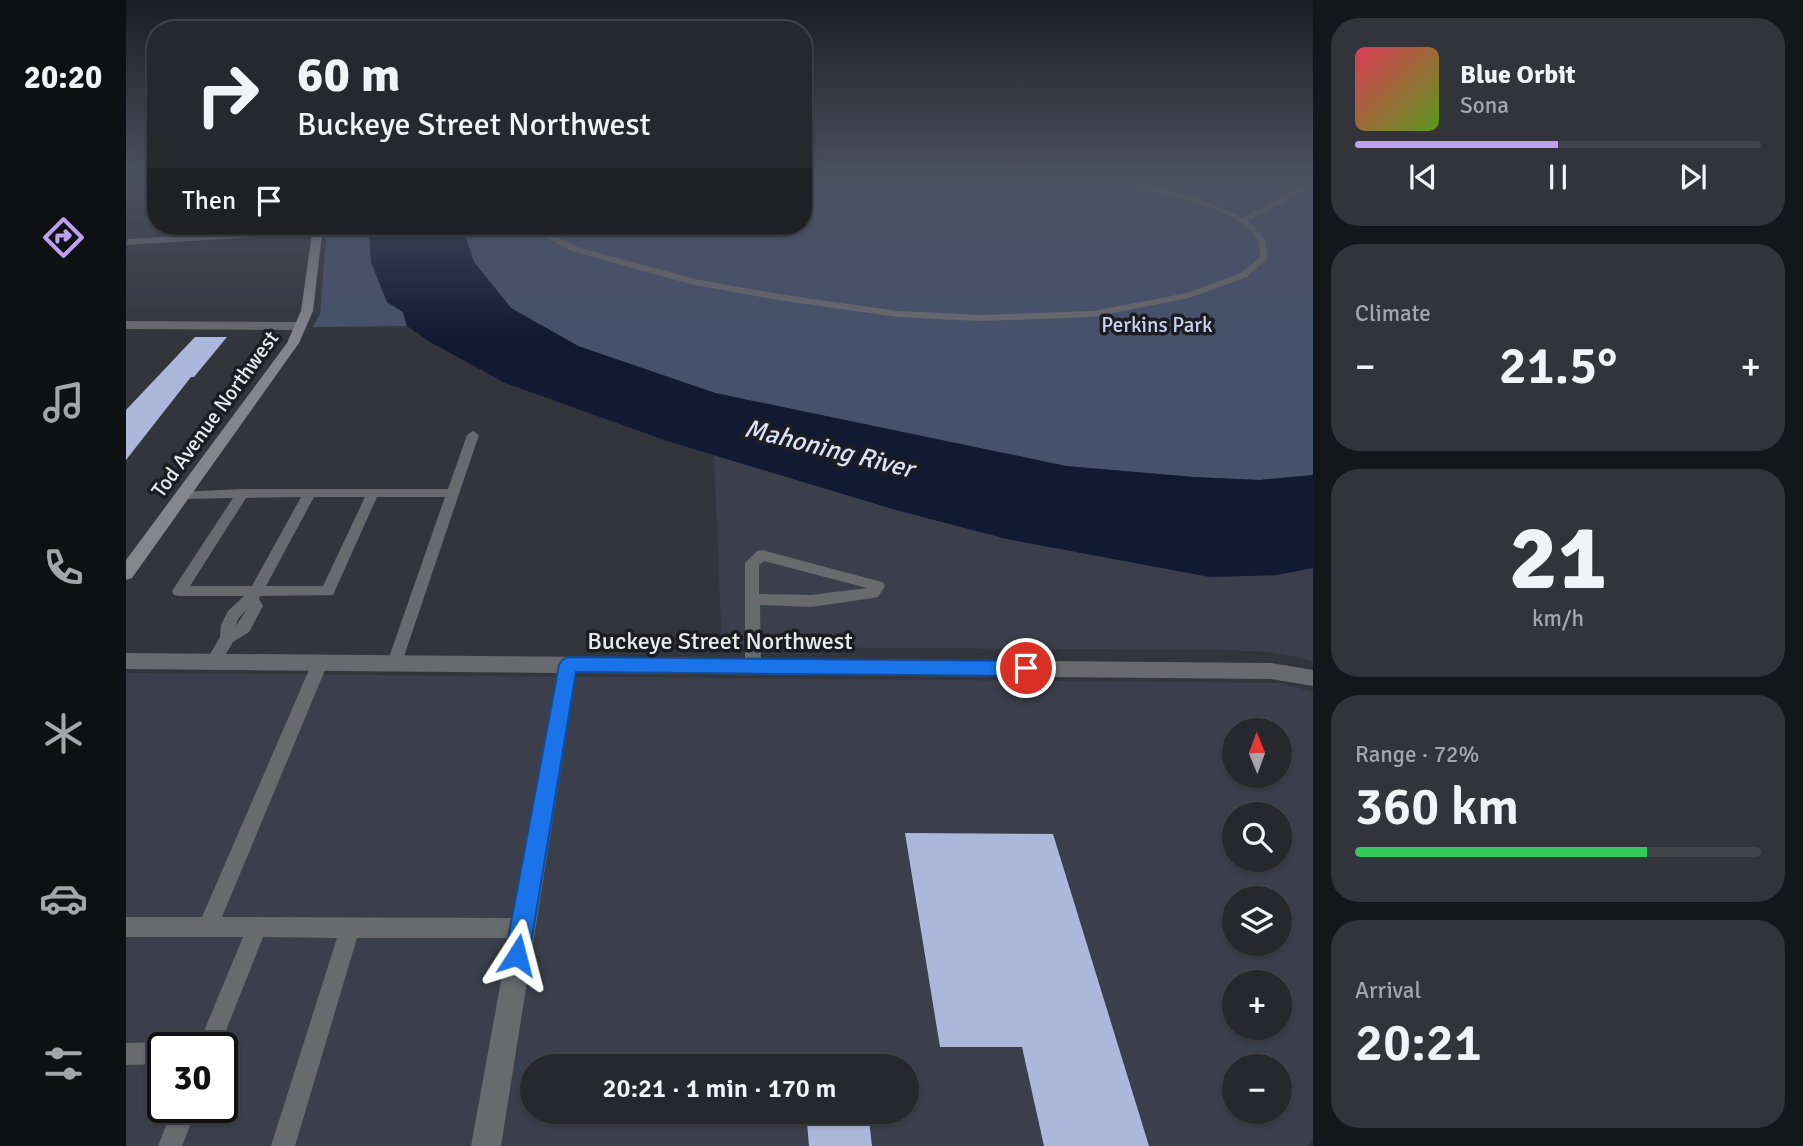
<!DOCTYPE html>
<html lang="en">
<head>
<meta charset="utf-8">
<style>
	:root { --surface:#26282d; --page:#323439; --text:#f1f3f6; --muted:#a4a6aa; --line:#424449; --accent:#bca0f2 }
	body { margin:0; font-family:Signika,sans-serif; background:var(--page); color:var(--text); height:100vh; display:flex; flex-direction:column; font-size:26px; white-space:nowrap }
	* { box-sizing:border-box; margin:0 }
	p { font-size:23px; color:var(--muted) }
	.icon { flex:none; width:38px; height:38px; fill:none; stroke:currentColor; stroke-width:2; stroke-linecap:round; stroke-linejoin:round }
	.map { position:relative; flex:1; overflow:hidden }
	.details { display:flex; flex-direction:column; gap:18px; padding:18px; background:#151619; width:490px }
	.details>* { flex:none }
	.top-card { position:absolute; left:21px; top:21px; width:665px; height:214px; border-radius:28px; box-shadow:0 2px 5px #0004,0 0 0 2px var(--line); background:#26282d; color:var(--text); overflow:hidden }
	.needle { width:46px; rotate:359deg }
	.buttons { position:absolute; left:1096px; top:718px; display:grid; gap:14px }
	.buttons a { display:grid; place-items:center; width:70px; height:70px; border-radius:50%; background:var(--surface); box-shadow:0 2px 5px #0004,0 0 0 2px var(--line); font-size:35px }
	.speed { position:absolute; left:21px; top:1032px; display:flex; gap:14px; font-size:35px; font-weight:700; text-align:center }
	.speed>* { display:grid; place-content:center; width:91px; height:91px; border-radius:50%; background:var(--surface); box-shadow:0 2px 5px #0004,0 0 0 2px var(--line); line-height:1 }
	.speed .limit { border:4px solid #111; border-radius:10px; background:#fff; color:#111 }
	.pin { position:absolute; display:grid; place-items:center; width:60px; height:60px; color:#fff; margin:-30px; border:4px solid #fff; border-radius:50%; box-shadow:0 2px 7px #0007 }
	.me { position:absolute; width:77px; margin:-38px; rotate:9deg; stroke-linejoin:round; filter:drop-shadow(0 0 5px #0008) }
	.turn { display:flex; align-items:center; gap:24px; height:147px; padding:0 35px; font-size:32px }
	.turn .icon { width:91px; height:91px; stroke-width:2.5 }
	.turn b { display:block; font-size:49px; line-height:60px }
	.then { display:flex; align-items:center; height:66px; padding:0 35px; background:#0003; gap:14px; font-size:26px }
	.big { font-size:52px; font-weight:600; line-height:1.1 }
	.details .tile { flex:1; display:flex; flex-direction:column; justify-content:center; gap:10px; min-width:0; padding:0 24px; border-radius:28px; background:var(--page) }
	.details .dial { align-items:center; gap:0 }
	.dial b { font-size:91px; line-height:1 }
	.song { display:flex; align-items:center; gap:21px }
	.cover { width:84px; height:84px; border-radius:10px; background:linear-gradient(135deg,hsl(350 70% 55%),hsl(90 70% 35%)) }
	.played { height:7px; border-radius:4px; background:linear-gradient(90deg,var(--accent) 50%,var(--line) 50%) }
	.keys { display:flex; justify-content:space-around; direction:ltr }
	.heat { display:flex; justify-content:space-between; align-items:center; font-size:38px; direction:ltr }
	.charge { height:10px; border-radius:5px; background:linear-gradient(90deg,#34c759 72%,var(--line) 0) }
	.trip { position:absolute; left:394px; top:1054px; width:399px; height:70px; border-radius:35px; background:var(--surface); box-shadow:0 2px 5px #0004,0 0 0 2px var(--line); font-weight:600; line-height:70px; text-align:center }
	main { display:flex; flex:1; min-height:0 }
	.dock { display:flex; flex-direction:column; width:126px; justify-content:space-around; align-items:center; background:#0f1012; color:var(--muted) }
	.dock .icon { width:49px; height:49px }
	.dock .active { color:var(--accent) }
	.dock b { font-size:32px; color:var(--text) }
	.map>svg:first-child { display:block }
	.built { fill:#3a3f4b; fill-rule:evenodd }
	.green { fill:#47516c }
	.water { fill:#111933 }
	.building { fill:#acb8db }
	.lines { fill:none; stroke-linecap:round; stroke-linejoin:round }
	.service { fill:#686a6d; fill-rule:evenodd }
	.minor { fill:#686a6d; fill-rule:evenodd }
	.secondary { fill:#84868c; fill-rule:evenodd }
	.route { fill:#1a73e8; stroke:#114b97; stroke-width:2 }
	.labels { text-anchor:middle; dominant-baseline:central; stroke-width:7; stroke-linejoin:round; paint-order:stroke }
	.far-park-label { font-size:21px; fill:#c6d3f5; stroke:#1c1d20 }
	.far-street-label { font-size:21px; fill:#e9ebef; stroke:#1c1d20 }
	.street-label { font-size:24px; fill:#e9ebef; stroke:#1c1d20 }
	.water-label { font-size:26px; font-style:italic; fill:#dbe3fa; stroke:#1c1d20 }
</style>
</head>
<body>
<main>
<nav class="dock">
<b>20:20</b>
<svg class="icon active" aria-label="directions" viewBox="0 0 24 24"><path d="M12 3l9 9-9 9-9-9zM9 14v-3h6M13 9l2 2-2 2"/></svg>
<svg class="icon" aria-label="music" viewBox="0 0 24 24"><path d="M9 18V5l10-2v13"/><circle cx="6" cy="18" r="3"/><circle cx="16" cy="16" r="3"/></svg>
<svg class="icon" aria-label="phone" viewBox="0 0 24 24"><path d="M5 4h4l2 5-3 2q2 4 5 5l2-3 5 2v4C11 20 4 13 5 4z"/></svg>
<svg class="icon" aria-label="climate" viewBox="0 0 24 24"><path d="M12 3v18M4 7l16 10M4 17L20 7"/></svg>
<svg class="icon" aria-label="car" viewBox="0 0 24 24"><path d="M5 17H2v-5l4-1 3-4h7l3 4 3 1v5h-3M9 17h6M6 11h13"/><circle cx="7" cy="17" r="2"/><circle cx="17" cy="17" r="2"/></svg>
<svg class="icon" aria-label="filters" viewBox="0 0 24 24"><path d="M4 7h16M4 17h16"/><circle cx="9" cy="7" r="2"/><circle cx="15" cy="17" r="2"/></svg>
</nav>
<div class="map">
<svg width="1187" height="1146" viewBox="0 0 1187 1146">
	<rect width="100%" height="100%" fill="#33353c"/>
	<!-- built -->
	<path class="built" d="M588,455L770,510L881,539L1084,577L1151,575L1187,568V661L1146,652L1096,650L596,647Z
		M0,673L1156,683L1187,692V1139L1182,1146H0ZM1108,730H1153V775H1108ZM1108,814H1153V859H1108ZM1108,898H1153V943H1108ZM1108,982H1153V1027H1108ZM37,1048H96V1108H37ZM406,1066H780V1111H406ZM1108,1066H1153V1111H1108Z"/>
	<!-- green -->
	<path class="green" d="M677,176H1187V475L1134,480L1067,477L940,466L589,393L452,346L385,308L348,262L336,226H677Z
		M201,226H243L245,262L261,302L277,312L281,326L187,327L194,314Z"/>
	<!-- water -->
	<path class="water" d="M243,226H336L348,262L385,308L452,346L589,393L940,466L1067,477L1134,480L1187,475V568L1151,575L1084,577L881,539L770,510L541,441L379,383L304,342L281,326L277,312L261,302L245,262Z"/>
	<!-- building -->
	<path class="building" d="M69,337H101L68,377H65L0,460V410Z
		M779,833L927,834L1023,1146H918L896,1047H814Z
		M680,1111H742L746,1146H683Z"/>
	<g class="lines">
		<!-- service -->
		<path class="service" d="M966,176C1006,176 1082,198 1116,218L1184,181H1187V186L1122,221L1139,239L1142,258L1121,277L1063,298L967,317L854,321L772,317L658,301L568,285L445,251L398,226H408L451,247L569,279L658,295L772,311L854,315L967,311L1061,293L1115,273L1134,257C1134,252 1134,246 1132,241C1114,200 1003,192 966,176Z
			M347,431L353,435L274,668L269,669L264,668L261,663L319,497H251L207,595L134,596L133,599L137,606L123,632L107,642L93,666L88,667L83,666L80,661L94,637L95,625L102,611L118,596H53L48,595L46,591L107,498L57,499L51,495L53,492L117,489H322L341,435ZM175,497L126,586H64L120,498ZM188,497H239L197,586H140ZM121,609L110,626L112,619Z
			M636,550L752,581L757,582L759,586L752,597L747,598L685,607L634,605L635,666L633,671L627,672L621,671L619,666V563L631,551ZM638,561L741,588L685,595L633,594V565Z
			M194,657L199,658L202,663L96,917L395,918L402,921L405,928L402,935L395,938H231L169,1146H145L211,938L137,937L93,1048H71L117,937H0V917H76L186,663L189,658Z
			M37,1042L45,1045L46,1048H37V1064L0,1065V1043Z
			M47,1108H71L56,1146H32Z"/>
		<!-- minor -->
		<path class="minor" d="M191,228L195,229V233L0,245L2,239Z
			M0,321L175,322L181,326L175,330L0,329Z
			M0,653L1145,663L1187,670V686L1145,679L450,673L375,1146H345L431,673L0,669Z"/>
		<!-- secondary -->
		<path class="secondary" d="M187,226H197L187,311L173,343L6,578L0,580V560L161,343L175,311Z"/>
	</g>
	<!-- sky -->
	<linearGradient id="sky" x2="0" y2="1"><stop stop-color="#1c1d21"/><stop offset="0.52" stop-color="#4a5161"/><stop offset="1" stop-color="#4a5161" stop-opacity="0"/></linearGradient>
	<rect width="1187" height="337" fill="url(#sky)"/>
	<!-- route -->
	<path class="route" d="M442,657L900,661L906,663L909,668L906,673L900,676L450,672L403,955L399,963L391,967L383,963L379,955L433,665L436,660Z"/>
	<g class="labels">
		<!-- far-park labels -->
		<g class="far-park-label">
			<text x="1031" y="325">Perkins Park</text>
		</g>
		<!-- far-street labels -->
		<g class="far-street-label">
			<text transform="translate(89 414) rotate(-54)">Tod Avenue Northwest</text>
		</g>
		<!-- street labels -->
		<g class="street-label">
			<text x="594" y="641">Buckeye Street Northwest</text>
		</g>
		<!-- water labels -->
		<g class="water-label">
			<text transform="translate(703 449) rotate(14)">Mahoning River</text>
		</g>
	</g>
</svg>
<div class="buttons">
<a><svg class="needle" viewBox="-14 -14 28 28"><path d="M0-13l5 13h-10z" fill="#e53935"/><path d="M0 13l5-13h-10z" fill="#a4a6aa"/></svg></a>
<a><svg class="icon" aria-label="search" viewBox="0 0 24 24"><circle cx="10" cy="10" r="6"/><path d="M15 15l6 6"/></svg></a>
<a><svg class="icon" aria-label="layers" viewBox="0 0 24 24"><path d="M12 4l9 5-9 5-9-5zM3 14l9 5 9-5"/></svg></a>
<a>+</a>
<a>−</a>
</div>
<div class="speed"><div class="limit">30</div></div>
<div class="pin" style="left:900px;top:668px;background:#d93025"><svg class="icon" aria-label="arrive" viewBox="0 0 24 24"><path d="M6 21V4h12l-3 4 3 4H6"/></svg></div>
<svg class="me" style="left:391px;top:955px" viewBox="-20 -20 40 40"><path d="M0-17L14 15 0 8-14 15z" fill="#1a73e8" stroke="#fff" stroke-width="4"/></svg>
<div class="trip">20:21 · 1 min · 170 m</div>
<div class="top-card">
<div class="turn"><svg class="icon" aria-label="right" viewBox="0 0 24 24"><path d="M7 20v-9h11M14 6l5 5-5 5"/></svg><div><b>60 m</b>Buckeye Street Northwest</div></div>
<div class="then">Then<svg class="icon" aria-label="arrive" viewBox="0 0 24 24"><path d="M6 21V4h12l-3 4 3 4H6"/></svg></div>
</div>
</div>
<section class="details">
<div class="tile">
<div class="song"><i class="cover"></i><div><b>Blue Orbit</b><p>Sona</p></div></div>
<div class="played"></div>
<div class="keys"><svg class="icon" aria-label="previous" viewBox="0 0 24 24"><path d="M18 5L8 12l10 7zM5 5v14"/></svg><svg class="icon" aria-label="pause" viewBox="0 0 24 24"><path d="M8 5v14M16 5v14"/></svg><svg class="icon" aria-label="next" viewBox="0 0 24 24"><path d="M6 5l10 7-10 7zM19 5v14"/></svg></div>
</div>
<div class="tile"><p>Climate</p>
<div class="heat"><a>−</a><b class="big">21.5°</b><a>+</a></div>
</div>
<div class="tile dial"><b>21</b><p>km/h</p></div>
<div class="tile"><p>Range · 72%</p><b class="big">360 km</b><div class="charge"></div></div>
<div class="tile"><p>Arrival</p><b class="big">20:21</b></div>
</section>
</main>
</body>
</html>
